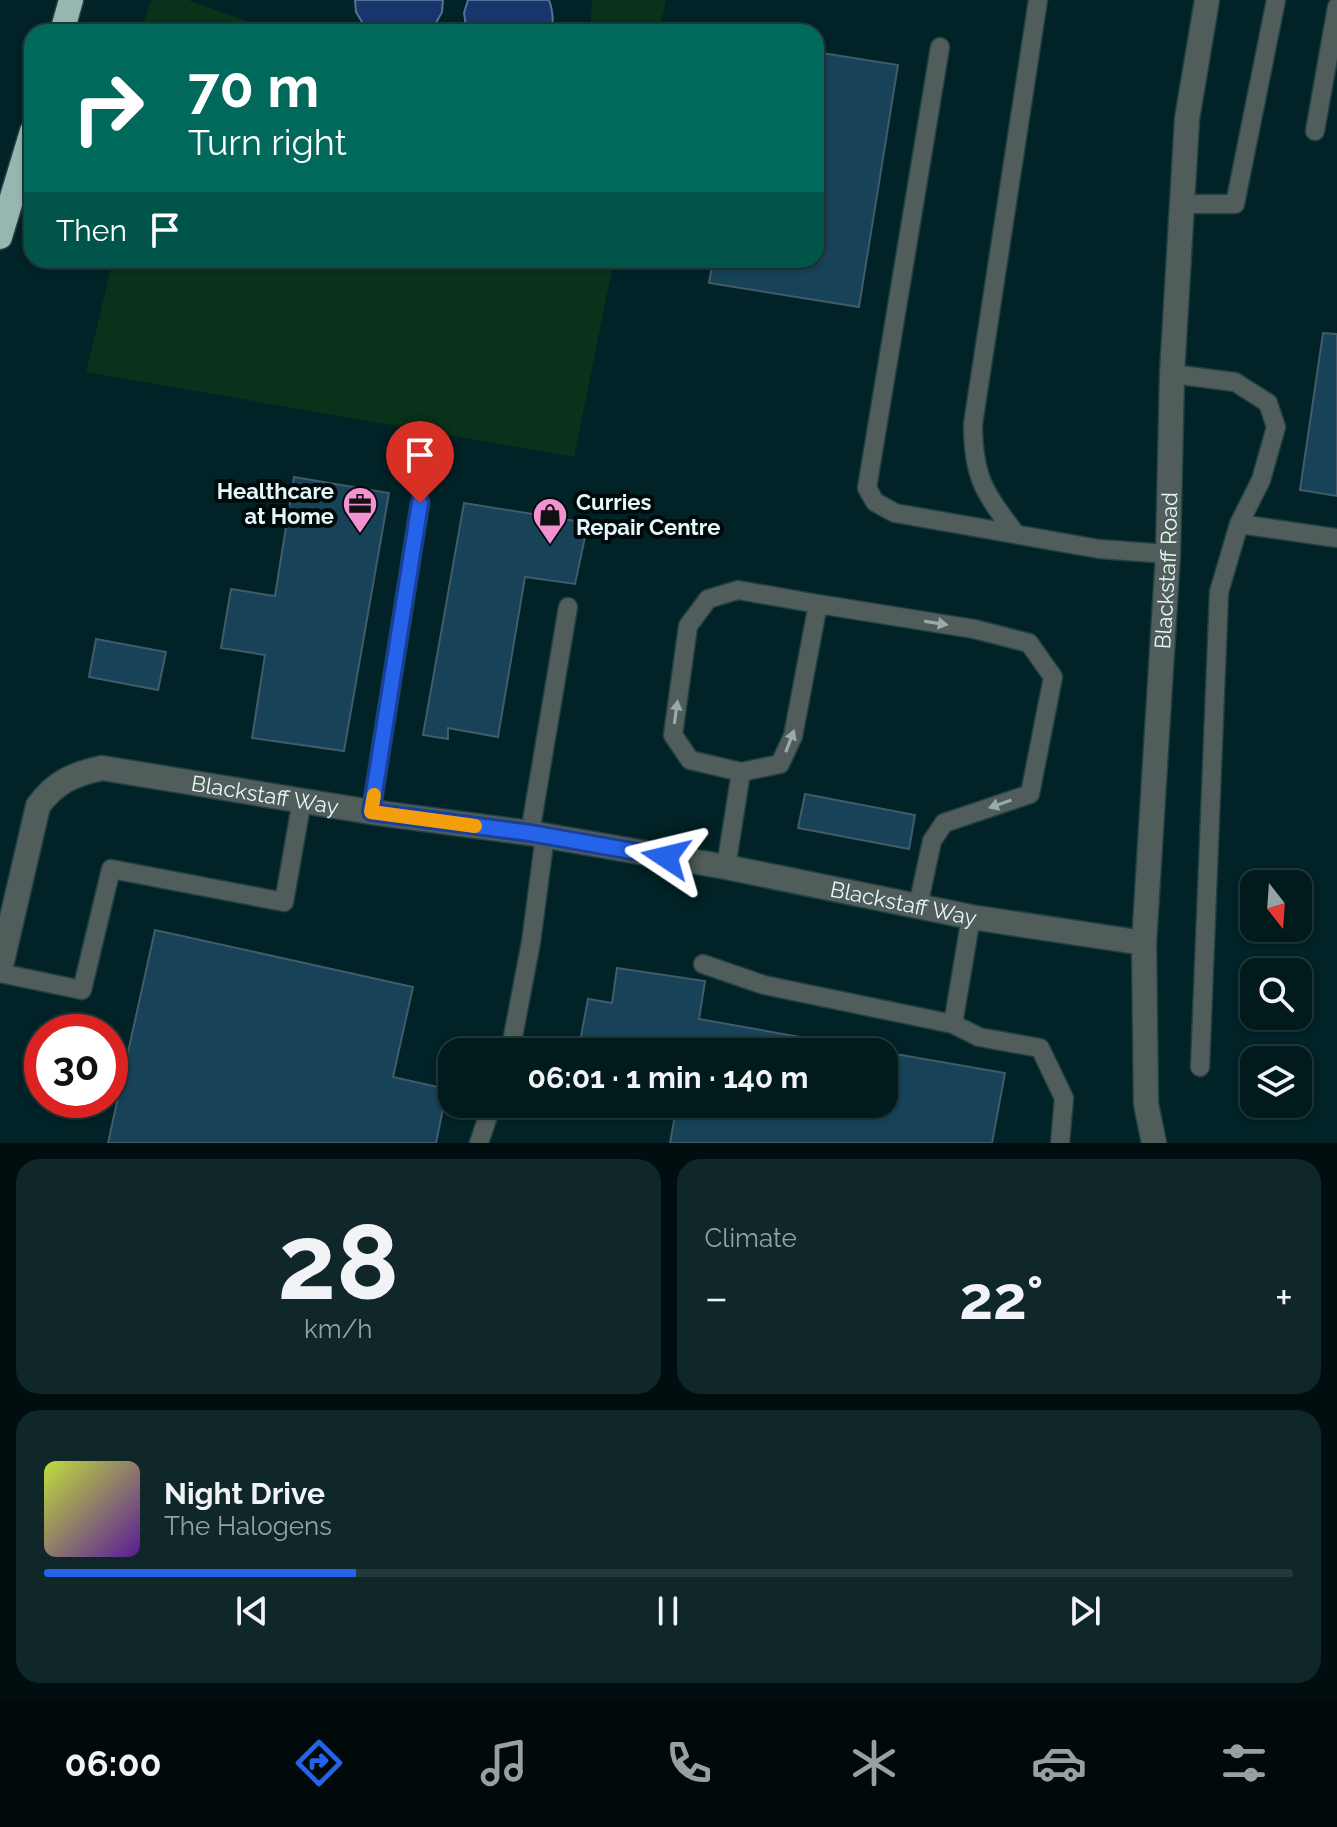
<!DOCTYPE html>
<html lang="en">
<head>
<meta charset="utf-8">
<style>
	:root { --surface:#011a1c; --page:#0f2729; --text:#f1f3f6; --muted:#96a1a3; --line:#23383b; --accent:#2563eb }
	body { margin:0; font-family:Raleway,sans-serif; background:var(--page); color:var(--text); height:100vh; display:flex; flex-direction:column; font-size:30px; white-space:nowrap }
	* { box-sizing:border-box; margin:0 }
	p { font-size:26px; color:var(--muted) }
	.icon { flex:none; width:44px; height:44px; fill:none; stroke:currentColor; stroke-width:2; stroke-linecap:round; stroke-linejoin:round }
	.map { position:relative; height:1143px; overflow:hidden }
	.side { display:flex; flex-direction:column; gap:16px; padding:16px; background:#010e0f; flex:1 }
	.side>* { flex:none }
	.guide { position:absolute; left:24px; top:24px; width:800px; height:244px; border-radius:24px; box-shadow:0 2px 6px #0004,0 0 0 2px var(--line); background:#00695c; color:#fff; overflow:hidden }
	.needle { width:52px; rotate:163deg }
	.fabs { position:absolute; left:1240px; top:870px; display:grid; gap:16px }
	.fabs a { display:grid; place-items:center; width:72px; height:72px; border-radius:16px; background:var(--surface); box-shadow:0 2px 6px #0004,0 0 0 2px var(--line); font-size:40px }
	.speed { position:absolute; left:24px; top:1014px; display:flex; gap:16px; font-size:40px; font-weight:700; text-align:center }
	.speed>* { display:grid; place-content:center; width:104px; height:104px; border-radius:50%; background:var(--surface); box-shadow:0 2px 6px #0004,0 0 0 2px var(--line); line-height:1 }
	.speed .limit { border:12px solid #d22; background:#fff; color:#111 }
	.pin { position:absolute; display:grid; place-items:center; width:68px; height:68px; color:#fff; margin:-82px -34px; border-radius:50% 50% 50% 0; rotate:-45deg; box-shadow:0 0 8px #0007 }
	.pin .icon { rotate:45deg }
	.me { position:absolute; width:88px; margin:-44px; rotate:280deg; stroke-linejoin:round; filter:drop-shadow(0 0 6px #0008) }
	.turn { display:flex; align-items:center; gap:28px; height:168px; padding:0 32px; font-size:36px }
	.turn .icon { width:104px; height:104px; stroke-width:2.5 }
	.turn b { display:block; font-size:56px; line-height:68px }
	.then { display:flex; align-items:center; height:76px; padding:0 32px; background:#0003; gap:16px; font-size:30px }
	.big { font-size:60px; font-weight:700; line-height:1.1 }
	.side .widget { flex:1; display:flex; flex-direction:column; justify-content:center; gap:12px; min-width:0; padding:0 28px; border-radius:24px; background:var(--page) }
	.side .dial { align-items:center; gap:0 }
	.dial b { font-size:104px; line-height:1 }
	.song { display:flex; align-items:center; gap:24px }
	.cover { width:96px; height:96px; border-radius:12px; background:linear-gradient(135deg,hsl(70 70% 55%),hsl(270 70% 35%)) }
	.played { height:8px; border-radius:4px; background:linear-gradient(90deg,var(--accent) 25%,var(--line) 25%) }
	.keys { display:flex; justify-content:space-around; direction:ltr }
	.heat { display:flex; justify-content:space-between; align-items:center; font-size:44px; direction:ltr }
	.side .tiles { flex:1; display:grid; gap:16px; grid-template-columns:1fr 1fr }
	.widget:last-child { grid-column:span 2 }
	.trip { position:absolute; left:438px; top:1038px; width:460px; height:80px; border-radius:24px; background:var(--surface); box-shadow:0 2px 6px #0004,0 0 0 2px var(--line); font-weight:700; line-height:80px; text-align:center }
	.tab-bar { display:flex; height:128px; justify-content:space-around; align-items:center; background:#000a0b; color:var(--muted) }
	.tab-bar .icon { width:56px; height:56px }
	.tab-bar .on { color:var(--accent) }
	.tab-bar b { font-size:36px; color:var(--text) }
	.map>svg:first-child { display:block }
	.green { fill:#08321a }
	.water { fill:#17366c; stroke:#547096; stroke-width:2 }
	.building { fill:#174258; stroke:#425b6a; stroke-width:2 }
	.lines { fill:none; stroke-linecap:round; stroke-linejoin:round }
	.lane-casing { stroke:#214044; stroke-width:21 }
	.street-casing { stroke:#214044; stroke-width:27 }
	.highway-casing { stroke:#214044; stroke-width:27 }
	.lane { stroke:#505d5a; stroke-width:18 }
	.street { stroke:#505d5a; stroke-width:24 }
	.highway { stroke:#95b7b0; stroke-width:24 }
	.oneway { fill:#9aaaaa }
	.route-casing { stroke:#184099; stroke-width:20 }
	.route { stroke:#2563eb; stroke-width:14 }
	.slow { stroke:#f59e0b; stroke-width:14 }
	.labels { text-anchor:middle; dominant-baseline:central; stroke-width:8; stroke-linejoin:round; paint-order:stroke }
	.poi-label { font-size:22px; font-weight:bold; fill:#e4f7f9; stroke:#010a0b; text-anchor:end }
	.street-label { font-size:22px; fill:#e4f7f9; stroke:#010a0b }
</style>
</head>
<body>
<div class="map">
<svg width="1337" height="1143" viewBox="0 0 1337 1143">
	<rect width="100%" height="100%" fill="#012226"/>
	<!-- green -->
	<path class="green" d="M151,0H188L278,32H140Z
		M592,0H666L659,32H590Z
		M113,260H614L574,457L86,372Z"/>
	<!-- water -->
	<path class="water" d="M355,0H443L442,12L431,32H368L356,12Z
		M468,0H549C553,11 554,21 551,32H467L464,13Z"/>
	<!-- building -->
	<path class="building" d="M816,52L898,65L859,307L709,283L713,260L763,263V260H816Z
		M1323,333L1337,334V496L1300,490Z
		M294,477L389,493L344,751L252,738L265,655L221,648L231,589L275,596Z
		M464,503L588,523L575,584L525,577L498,737L448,728V739L423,735Z
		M96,639L166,652L158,690L89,677Z
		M805,794L915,815L909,849L798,828Z
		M155,930L413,987L393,1077L447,1089L436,1143H108Z
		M617,968L705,981L699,1019L817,1040L816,1052H578L588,999L612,1003Z
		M884,1052L1005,1073L992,1143H670L677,1104H884Z"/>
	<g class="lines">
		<defs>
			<path id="lane" d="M940,47L867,488L875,502L895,513L1099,549L1168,554
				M1315,131L1337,7
				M1182,204H1235L1276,0
				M1172,374L1235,382L1268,403L1276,427L1261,480L1239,524L1219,592L1200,1067
				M1239,524L1337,538
				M1015,533C984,492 973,477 973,424L1038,0
				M741,772L690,760L673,735L688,626L708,599L738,590L818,604
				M371,812L420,503
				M530,833L568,607
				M726,867L741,772L780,764L793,736L818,604L974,629L1029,643L1053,677L1030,794L944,823L932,841L918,906
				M971,917L953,1024L979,1037L1040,1048L1064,1098L1060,1143
				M703,964L764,985L953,1024
				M0,973L82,990L111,869L284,902L302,800
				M510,1052L531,942L545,836
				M479,1143L492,1104"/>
			<g id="street">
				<path id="s1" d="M0,970L38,806C55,782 74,774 102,768L371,812L530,833L726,867L971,917L1144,943"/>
				<path id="s2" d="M1154,1143L1146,1104L1144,943L1168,554L1172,374L1187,119L1207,0"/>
			</g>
			<path id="highway" d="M62,32L71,0
				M0,237L32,131"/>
		</defs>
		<!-- lane casing -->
		<use href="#lane" class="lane-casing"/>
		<!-- street casing -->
		<use href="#street" class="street-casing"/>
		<!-- highway casing -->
		<use href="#highway" class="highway-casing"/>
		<!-- lane -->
		<use href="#lane" class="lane"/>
		<!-- street -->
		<use href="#street" class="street"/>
		<!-- highway -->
		<use href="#highway" class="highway"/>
	</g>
	<!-- one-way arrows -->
	<defs><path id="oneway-solid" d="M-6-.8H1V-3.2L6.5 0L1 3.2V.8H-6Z" transform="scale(2)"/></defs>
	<g class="oneway">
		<use href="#oneway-solid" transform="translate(936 623) rotate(9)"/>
		<use href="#oneway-solid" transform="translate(676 712) rotate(-82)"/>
		<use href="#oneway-solid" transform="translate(790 741) rotate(-69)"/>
		<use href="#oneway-solid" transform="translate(1000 804) rotate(161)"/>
	</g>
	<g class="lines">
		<defs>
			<path id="route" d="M420,503L371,812L530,833L666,857"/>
		</defs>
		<!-- route casing -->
		<use href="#route" class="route-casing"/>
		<!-- route -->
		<use href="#route" class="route"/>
		<!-- slow -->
		<path class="slow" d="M374,795L371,812L475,826"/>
	</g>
	<!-- icons -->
	<defs>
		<symbol id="office-pin" viewBox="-11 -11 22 30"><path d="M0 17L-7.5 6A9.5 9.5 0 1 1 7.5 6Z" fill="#f491d3" stroke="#010a0b"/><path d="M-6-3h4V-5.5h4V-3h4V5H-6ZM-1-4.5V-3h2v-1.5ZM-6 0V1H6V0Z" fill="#111"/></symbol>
		<symbol id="shop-pin" viewBox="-11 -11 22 30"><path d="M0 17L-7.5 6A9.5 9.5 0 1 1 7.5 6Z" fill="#f491d3" stroke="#010a0b"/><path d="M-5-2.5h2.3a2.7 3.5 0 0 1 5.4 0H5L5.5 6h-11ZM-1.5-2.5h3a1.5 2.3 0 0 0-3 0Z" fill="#111"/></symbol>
	</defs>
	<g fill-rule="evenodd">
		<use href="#office-pin" x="340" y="484" width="40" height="54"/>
		<use href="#shop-pin" x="530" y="495" width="40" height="54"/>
	</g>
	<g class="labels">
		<!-- poi labels -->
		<g class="poi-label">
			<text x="334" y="491">Healthcare<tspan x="334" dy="25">at Home</tspan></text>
			<text x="576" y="502" text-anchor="start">Curries<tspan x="576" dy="25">Repair Centre</tspan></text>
		</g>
		<!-- street labels -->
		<g class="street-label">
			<text stroke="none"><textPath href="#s2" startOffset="574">Blackstaff Road</textPath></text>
			<text stroke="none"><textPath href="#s1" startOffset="410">Blackstaff Way</textPath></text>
			<text stroke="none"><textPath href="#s1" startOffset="1058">Blackstaff Way</textPath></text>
		</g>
	</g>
</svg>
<div class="fabs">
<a><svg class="needle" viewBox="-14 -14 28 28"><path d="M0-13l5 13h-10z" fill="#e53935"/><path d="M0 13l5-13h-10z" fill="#96a1a3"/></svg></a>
<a><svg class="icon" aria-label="search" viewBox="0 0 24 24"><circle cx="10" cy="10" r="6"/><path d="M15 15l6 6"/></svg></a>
<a><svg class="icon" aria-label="layers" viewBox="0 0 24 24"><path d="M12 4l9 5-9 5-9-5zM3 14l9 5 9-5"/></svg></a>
</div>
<div class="speed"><div class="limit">30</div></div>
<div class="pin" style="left:420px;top:503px;background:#d93025"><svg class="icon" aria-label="arrive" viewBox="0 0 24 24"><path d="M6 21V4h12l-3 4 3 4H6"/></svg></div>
<svg class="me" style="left:666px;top:857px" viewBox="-20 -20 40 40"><path d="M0-17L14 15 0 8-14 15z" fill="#2563eb" stroke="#fff" stroke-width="4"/></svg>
<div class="trip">06:01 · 1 min · 140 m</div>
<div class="guide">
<div class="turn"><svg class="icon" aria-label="right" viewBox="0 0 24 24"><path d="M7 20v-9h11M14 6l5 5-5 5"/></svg><div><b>70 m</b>Turn right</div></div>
<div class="then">Then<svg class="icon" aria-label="arrive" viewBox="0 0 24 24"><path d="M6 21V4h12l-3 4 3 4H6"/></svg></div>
</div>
</div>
<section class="side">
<div class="tiles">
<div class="widget dial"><b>28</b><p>km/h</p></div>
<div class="widget"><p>Climate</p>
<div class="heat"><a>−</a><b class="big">22°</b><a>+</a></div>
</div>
<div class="widget">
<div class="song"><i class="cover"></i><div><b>Night Drive</b><p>The Halogens</p></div></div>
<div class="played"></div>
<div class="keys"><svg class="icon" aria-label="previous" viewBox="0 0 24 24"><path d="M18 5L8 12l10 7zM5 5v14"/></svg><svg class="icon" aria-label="pause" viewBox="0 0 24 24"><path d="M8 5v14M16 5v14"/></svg><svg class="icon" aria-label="next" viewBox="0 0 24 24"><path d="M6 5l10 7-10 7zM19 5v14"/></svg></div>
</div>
</div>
</section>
<nav class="tab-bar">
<b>06:00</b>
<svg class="icon on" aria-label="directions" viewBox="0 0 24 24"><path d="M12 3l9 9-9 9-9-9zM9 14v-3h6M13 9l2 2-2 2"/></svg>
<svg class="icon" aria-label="music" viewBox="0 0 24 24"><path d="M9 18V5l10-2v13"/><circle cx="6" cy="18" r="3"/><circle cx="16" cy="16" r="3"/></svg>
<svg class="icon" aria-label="phone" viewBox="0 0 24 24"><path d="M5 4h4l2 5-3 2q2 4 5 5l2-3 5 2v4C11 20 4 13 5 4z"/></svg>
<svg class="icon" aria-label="climate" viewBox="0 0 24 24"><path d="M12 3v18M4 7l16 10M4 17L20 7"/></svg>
<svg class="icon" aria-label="car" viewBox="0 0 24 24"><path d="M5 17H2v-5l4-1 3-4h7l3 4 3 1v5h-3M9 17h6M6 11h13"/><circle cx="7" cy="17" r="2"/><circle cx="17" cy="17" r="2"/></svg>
<svg class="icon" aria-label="filters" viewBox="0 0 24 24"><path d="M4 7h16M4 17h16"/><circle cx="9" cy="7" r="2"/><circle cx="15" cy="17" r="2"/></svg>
</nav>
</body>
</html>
